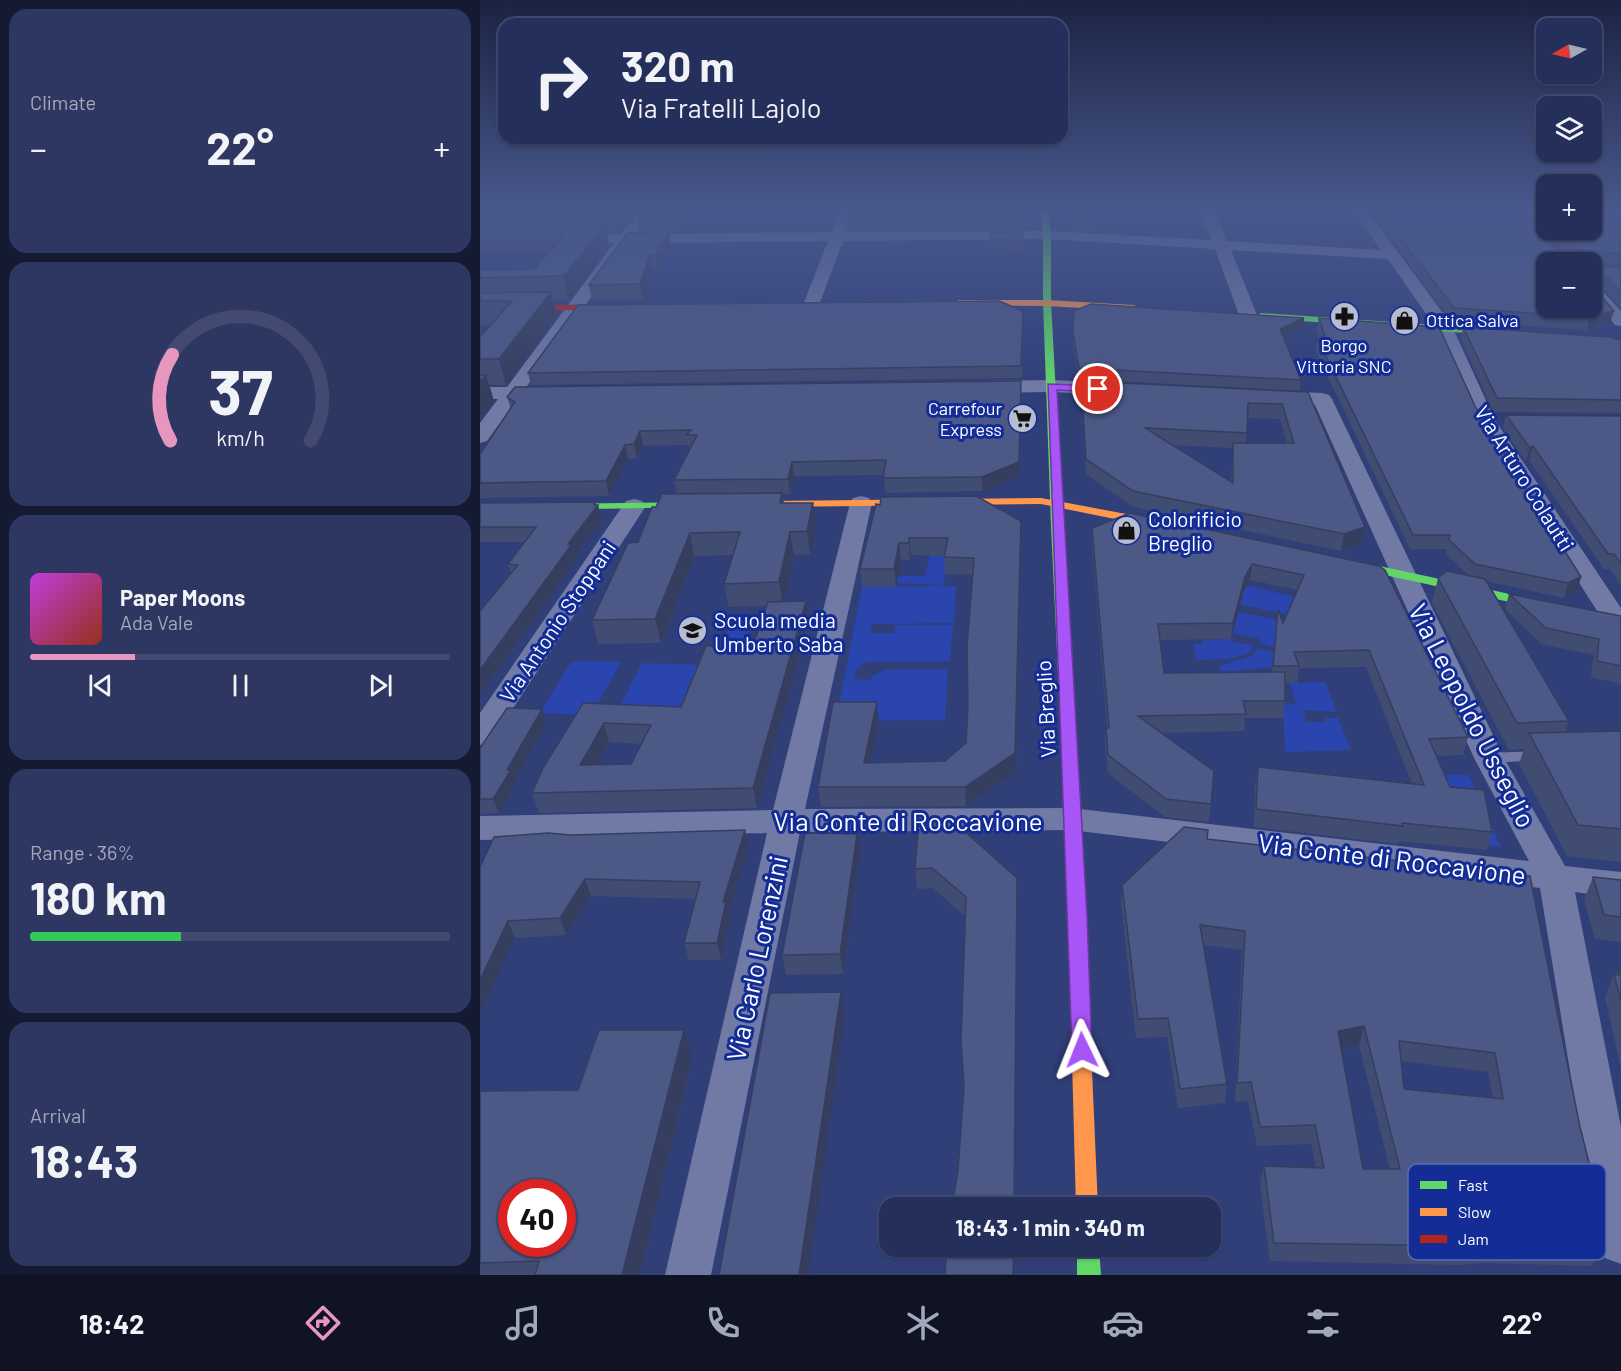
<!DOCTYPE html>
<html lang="en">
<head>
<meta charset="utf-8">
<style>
	:root { --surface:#252f5b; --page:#2d3761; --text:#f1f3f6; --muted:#a3a9bb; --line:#424a71; --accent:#e797bd }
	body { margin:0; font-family:Barlow,sans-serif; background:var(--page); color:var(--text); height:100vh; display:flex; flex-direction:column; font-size:22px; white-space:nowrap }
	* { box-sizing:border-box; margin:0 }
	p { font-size:20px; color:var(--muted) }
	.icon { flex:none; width:33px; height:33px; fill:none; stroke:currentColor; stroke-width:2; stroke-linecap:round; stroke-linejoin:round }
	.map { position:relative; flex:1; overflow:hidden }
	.drawer { display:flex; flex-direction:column; gap:9px; padding:9px; background:#141a32; width:480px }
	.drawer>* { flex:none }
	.banner { position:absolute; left:18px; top:18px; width:570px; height:126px; border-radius:18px; box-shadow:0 2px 4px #0004,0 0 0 2px var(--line); background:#252f5b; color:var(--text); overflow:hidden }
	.needle { width:39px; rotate:262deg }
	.fabs { position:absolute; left:1056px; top:18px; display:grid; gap:12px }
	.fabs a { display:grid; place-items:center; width:66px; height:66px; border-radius:12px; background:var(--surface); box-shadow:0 2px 4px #0004,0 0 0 2px var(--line); font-size:30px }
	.speed { position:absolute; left:18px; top:1179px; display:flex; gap:12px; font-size:30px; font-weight:700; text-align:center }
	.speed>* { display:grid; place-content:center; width:78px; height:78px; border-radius:50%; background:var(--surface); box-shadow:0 2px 4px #0004,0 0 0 2px var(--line); line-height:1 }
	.speed .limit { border:9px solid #d22; background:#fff; color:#111 }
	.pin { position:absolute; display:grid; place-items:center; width:51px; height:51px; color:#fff; margin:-26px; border:3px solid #fff; border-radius:50%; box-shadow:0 2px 6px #0007 }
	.me { position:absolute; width:66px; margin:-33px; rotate:358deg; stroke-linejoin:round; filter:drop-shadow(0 0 4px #0008) }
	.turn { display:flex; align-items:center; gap:21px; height:126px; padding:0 24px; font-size:27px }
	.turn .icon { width:78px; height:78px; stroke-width:2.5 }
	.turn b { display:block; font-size:42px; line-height:51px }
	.big { font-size:45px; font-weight:700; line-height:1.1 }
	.drawer .tile { flex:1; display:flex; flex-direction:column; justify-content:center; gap:9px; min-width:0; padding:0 21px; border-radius:18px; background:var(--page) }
	.drawer .dial { align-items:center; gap:0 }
	.dial svg { height:156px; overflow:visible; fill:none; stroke:var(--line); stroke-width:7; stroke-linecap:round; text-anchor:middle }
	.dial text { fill:var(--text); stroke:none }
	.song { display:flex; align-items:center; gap:18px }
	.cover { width:72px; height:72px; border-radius:9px; background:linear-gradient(135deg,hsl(290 70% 55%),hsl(10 70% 35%)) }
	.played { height:6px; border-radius:3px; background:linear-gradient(90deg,var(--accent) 25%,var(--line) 25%) }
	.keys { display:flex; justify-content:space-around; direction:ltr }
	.heat { display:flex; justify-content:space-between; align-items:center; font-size:33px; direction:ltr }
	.charge { height:9px; border-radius:4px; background:linear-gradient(90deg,#34c759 36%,var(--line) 0) }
	.trip { position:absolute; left:399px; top:1197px; width:342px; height:60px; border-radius:18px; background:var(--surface); box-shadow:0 2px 4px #0004,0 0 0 2px var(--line); font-weight:700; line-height:60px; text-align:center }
	.tab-bar { display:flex; height:96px; justify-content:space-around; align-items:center; background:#0f1324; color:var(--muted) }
	.tab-bar .icon { width:42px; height:42px }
	.tab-bar .active { color:var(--accent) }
	.tab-bar b { font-size:27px; color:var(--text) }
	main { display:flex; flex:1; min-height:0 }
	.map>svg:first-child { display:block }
	.green { fill:#2b45ae }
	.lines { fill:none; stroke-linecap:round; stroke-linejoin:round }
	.lane { fill:#707aa4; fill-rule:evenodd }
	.street { fill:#707aa4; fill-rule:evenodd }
	.fast { fill:#63d668; fill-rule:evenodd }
	.slow { fill:#ff974d; fill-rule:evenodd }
	.jam { fill:#b3261e; fill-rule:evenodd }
	.wall { fill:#414c73; fill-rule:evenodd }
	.shaded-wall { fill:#353e5e }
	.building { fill:#4c5886; stroke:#353e5e; stroke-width:1.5; fill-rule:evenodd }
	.route { fill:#a855f7; stroke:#6d37a1; stroke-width:1.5 }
	.labels { text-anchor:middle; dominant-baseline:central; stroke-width:6; stroke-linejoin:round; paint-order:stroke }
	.far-poi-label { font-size:18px; fill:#fff; stroke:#142d96; text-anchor:start }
	.street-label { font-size:21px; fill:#fff; stroke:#142d96 }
	.poi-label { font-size:21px; fill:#fff; stroke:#142d96; text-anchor:start }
	.near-street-label { font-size:26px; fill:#fff; stroke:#142d96 }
	.key { fill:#142d96; stroke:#5a6cb6; stroke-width:1.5 }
	.key-label { font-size:16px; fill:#fff }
</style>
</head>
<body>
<main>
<section class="drawer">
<div class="tile"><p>Climate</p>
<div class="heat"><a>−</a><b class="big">22°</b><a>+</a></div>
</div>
<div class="tile dial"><svg viewBox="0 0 100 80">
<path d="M14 69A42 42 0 1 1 86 69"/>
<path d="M14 69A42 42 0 0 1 15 25" stroke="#e797bd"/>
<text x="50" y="56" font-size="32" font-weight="700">37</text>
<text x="50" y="72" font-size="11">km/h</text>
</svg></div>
<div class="tile">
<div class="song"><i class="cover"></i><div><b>Paper Moons</b><p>Ada Vale</p></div></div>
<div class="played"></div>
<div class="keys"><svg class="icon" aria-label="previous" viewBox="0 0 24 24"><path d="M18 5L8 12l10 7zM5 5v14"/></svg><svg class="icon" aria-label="pause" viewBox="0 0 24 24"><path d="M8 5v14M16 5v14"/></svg><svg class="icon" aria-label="next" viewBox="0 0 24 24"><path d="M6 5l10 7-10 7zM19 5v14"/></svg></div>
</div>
<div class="tile"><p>Range · 36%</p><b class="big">180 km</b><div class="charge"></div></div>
<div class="tile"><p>Arrival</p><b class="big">18:43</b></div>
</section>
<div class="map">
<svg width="1141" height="1275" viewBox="0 0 1141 1275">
	<rect width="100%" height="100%" fill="#313f79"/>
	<!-- green -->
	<path class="green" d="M450,555L469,556L463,585L417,583L418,576H445Z
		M765,585L819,598L811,616L760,604Z
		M476,586L474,623L392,624L390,633H414L415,625H473L470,661L386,662L377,669L373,679L391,680L392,676L405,670L468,669L465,720L356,721L382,587Z
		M758,612L808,622L793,656L792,667L740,672V666L774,655L776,648L794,652L796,648L780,643V639L753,633Z
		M271,621L258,665L230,664L253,622Z
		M751,639L752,641L773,646L770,653L749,659L716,660L714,644H723L722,640Z
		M92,661L141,662L111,715L60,713Z
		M162,663L219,665L194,722L133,720Z
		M845,682L857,712L823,710L826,722H846L845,718H858L871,750L805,752L803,705L816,704L810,683Z
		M953,775H989L1021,847L1006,845Z"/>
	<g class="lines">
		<!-- lane -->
		<path class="lane" d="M1058,751L1063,752L1066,756L1063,760L1009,763L1004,762L1001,758L1004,754L1009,753Z"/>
		<!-- street -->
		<path class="street" d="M160,209H174L156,234L352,232L361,209H375L366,232L567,231L732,240L720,209H734L747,241L901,250L872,209H886L971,324L1015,420L1141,608V629L1128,628L995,420L953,324L908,259L751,250L777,315L774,319H762L759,315L735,249L567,239L363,241L339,305L337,309H325L323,305L348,241L150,243L47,386L75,388L78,392L75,396L38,398L7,441L0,443V423L18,399H0V387H27L134,243H92L85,239L92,235L141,234Z
			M1112,284L1118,286L1141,311V326L1135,325L1112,298Z
			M572,380L638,383L645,385L648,389L645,393L638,395L572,392L505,393L498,391L495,387L498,383L505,381Z
			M796,391L842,393L849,395L852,399L1024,758L1085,866L1141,872V898L1095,892L1141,1127V1264L1125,1258L1118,1242L1060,888L591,830L320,832L231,1275H185L287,833L0,840V816L293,810L370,503L373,498L381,496L389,498L392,503L325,809L591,808L1049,861L994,758L835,405L789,401L786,397L789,393Z
			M154,499L162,501L166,506L11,742L0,745V713L146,501Z"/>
		<!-- fast -->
		<path class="fast" d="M560,209H567L571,235V301L583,526L602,840L600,844L594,846L588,844L586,840L571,526L563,301V235Z
			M781,313L1028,330L1032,333L1028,336L778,318L777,316Z
			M220,502L226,505L224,507L0,511V505Z
			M862,558L1141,618V626L858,565L856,562L858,559Z
			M597,1246H619L621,1275H597Z"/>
		<!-- slow -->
		<path class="slow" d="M478,300H567L654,305L658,308L654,311L567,306L475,305L474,303Z
			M561,498L689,522L695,526L689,530L561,504L290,507L284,504L290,501Z
			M594,834L600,836L602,840L618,1208H596L586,840L588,836Z"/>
		<!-- jam -->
		<path class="jam" d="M141,304L144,305V309L0,312V306Z"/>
	</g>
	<!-- wall -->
	<path class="wall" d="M0,209H215L200,232H189L191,246L178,268L173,269L163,299L112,300L109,285L160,233L156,211L139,233H127L129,246L89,300H73L77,316L26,385H9L14,401L0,419V337L10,325H0V270L54,269L69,251L0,252Z
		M542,209V229L369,231L368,218Z
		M587,209H611L613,219L612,231L589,230Z
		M889,209H1037L1080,252L1087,253L1046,209H1066V230H1112L1141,209V264H1113L1115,267H1141V308L1119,284L1113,283V286L1130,323L1107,330L971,321Z
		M542,232L543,250H523V247L510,248V233Z
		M543,311L542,378L51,385L48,373Z
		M594,311L824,318L823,329L803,337L821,380L820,391L599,379L593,342Z
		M839,318L996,408L1101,577L1097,591L1084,598L1007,581L1089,721L1085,732L1141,731V862L1087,856L1039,764L1044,749L1029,750L952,603L958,578L988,575L966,554L967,549H930L836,352L838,340H840L837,330Z
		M983,327L1141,340V413L1013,412L981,339Z
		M601,381L828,392L885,527L882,543L861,551L653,507L606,474L601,396ZM767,418L800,419L807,443H766ZM691,445L753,448L751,482Z
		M541,395L539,476L503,491L405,493L404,475L314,476L310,494H302L304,503L336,525L330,554L314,555L304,601L329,620L277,808L59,813L52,793L103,703L201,707L273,646L286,606L249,607L244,584L253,555L214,556L181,643L118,644L112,620L158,542L176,507L197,494L194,480L210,449L208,445L163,446L157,459H148L129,496L0,498V454L31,409L27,397ZM129,742L162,744L151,764L117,765Z
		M1026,415L1141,416V586L1130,569H1124L1049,460L1046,462L1023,428Z
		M115,502L116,505H118L122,520L95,556L96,560L0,694V611L31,573L28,564L45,542H0V503Z
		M396,504L541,538L536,772L486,806L341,807L338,787L399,720L390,763L465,761L486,743L493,575L465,574L464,556L431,555L430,560H421L416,587H382L380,569Z
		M612,528L899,566L988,737L983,755L957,756L970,787L1012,832L1007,850L919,841V844L774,827L775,785L778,767L932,784L886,667L819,668L817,683H805V701L803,718H765L764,731L681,733L734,771L729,822L685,817L628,773L625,745L626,728H627L612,544ZM770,580L818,590L803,623L798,609L792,673H684L680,640L751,639L763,593Z
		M1029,594L1141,616V684L1111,677L1114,655L1061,644L1025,609Z
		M67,723L35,780L36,784L19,813L0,814V748Z
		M265,830L268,847L249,913L250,919L241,960H209L204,943L215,899L111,896L86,935L35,938L0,867L91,835Z
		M438,830L537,878L538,898L478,1170L484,1087L485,916L453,888L437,889L435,869Z
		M727,839L1050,876L1121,1248L1112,1266L1005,1263L977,1265L790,1261L780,1185L784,1166L836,1167L831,1144L777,1146L768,1101L755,1102L762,950L723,945L747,1084L745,1103L698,1108L687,1037L656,1038L641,903L642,885ZM879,1045L910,1169H883L861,1049ZM921,1061L1008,1072L1013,1098L924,1089Z
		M380,853L363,974L306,975L302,955Z
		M1113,877L1141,880V942L1115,939L1104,900Z
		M1138,972H1141V1069L1125,998L1134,974H1136Z
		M212,1058L160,1275H0V1091L98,1090Z"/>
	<!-- shaded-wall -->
	<path class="shaded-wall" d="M136,209H158L139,233L134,211Z
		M197,209H215L200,232L196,211Z
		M125,225L129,246L89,300L84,276Z
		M189,232L191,246L178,268L175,255Z
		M170,255L173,269L163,299L160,284Z
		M71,292L77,316L26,385L19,359Z
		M1134,311L1130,323L1107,330L1110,317Z
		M824,318L823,329L798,339L800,329Z
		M6,375L14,401L0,419V382Z
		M541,381L539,476L503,491L502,477Z
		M160,431L163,446L157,459L154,444Z
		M145,445L148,459L129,496L126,481Z
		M1053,446L1049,460L1046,462L1050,448Z
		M312,462L314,476L310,494L308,479Z
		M302,493L305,515L300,503Z
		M115,502L116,507L118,505L122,520L95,556L96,560L0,694V670L88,544Z
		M333,503L336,525L330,554L327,531Z
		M541,521L536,772L486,806L485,787Z
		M885,527L882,543L861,551L864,534Z
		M310,532L314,555L303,606L299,582Z
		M210,533L214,556L181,643L175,619Z
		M429,538L431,555L430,560L429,543Z
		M419,543L421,560L416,587L414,569Z
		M772,564L770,580L763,593L751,639L753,623L765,577Z
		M1101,577L1097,591L1084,598L1088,583Z
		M326,601L329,620L277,808L273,788Z
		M397,702L399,720L386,782L384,763Z
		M62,709L67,723L35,780L36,784L19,813L13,799L27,770Z
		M124,723L129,742L106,785L100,765Z
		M265,830L268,847L249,913L250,919L241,960L237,943L243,902Z
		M377,834L380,853L363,974L360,954Z
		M537,878L535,1208H534Z
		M105,879L111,896L86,935L80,918Z
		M28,921L35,938L0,1014V980Z
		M361,992L365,1014L328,1275H319Z
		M884,1026L879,1045L854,1050L858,1031Z
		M204,1030L212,1058L160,1275H142Z
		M534,1246V1275H533Z"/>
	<!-- building -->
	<path class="building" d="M0,209H136L134,211L0,213Z
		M158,209H197L196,211H156Z
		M371,209H542V216L368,218Z
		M588,209H611L613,219L589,217Z
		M898,209H1037L1080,252L1097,253L1099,251L1078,230H1112V209H1141V253L1115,252L1113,255V265L1115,267H1141V292L1122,272L1114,271L1113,286L1134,311L1110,317L974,308ZM1066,262H1112V308H1066Z
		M1059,209H1066V217Z
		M125,225L84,276L0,278V270L54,269L89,229L0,230V226Z
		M189,232L175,255H170L160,284L109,285L147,233Z
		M542,232L543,241H523V238H510V233Z
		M71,292L19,359H0V337L32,301H0V293Z
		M519,301L543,311L541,366L48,373L98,305Z
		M611,304L824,318L800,329L821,380L599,368L593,332L594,311Z
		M839,318L959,327L996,408L1101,577L1088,583L995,564L969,540L970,535H933L838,340H846Z
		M983,327L1130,337L1141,340V400L1017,398Z
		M0,375H6L0,382Z
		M541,381L539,462L502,477L403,478L406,460L312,462L308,479L194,480L217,435H206L211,430L160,431L154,444L145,445L126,481L0,483V454L35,402L27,397L35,387Z
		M601,381L828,392L885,527L864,534L653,491L606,459ZM768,403L802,404L814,443H753V483L665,428L767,433Z
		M1026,415L1141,416V563L1134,554H1128L1053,446L1050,448Z
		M302,493L300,503H333L327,531L310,532L299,582L244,584L260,532L210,533L175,619L112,620L148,543L158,542L172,507H176L182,494Z
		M496,496L541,521L535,753L485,787H338L353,702H397L384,763L465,761L486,743L488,706L487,647L494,558L464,557L468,538H429V543H419L414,569H380L396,504L400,505L401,497Z
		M115,502L114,505H118L88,544H92L0,670V611L38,565L28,564L56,527H0V503Z
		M650,513L899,566L905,570L988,737L949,739L970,787L1004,790L1012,832L922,823L923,826L776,809L778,767L944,785L889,650L814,652L819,666H793L798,609L803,623L824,575L772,564L765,577L753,623L678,624L684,673L805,672V701H763L766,714L658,716L734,771L731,804L686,799L628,755L626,728H629L612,528Z
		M967,571L1005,579L1089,721L1037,723L958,578Z
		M1029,594L1141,616V666L1117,661L1119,639L1066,628Z
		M326,601L273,788L52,793L63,768L103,703L201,707L226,646H273L288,602ZM124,723L171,725L151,764L100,765Z
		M27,708L62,709L27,770H31L13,799H0V748Z
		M1141,731V829L1098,825L1049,733Z
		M704,827L728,830L727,839L1050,876L1100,1127L1114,1182L1121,1248L1013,1244L984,1246L794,1243L784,1166L844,1168L835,1125L780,1127L771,1082L757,1083L765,931L720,925L747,1084L700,1089L688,1018L658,1019L642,885ZM884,1026L920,1169H883L858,1031ZM919,1041L1015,1053L1023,1099L924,1089Z
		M482,829L537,878L534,1208H472L478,1170L484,1087L481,1041L486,897L452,868L435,869L438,830Z
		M265,830L243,902H246L237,943H204L220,882L105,879L80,918L28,921L0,980V867L14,837L68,833L91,835Z
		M325,833L377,834L360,954L302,955Z
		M1113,877L1141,880V917L1124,915Z
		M1138,972H1141V1001L1134,974L1139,975Z
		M361,992L319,1275H239L290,993Z
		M119,1030H204L142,1275H55L59,1261L0,1263V1091L98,1090ZM32,1192H82V1244H32Z
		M467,1246H534L533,1275H465Z"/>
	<!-- sky -->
	<linearGradient id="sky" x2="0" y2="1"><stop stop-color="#1b2343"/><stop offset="0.54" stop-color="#48588c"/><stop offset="1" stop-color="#48588c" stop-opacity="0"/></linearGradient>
	<rect width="1141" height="388" fill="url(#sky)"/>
	<!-- route -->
	<path class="route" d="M568,384L618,386L623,389L618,392L577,390L607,915L612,1050L609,1056L602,1059L595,1056L592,1050Z"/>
	<!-- icons -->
	<defs>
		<symbol id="pharmacy-disc" viewBox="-11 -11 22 22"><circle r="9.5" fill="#b7bcd0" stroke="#142d96"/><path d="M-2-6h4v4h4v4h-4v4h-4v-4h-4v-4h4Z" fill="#111"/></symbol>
		<symbol id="shop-disc" viewBox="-11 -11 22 22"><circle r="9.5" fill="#b7bcd0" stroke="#142d96"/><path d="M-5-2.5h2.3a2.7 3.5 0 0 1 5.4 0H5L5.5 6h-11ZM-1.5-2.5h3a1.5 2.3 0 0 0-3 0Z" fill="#111"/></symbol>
		<symbol id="supermarket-disc" viewBox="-11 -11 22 22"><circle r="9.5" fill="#b7bcd0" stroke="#142d96"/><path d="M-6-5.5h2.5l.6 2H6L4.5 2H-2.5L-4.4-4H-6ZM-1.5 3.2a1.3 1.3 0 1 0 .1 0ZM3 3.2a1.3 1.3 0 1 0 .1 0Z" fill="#111"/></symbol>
		<symbol id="school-disc" viewBox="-11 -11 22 22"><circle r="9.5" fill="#b7bcd0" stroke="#142d96"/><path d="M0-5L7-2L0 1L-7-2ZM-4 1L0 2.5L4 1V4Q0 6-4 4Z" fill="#111"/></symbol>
	</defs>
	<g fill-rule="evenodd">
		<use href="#pharmacy-disc" x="848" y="300" width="33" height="33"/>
		<use href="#shop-disc" x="908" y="304" width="33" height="33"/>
		<use href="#supermarket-disc" x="526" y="402" width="33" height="33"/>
		<use href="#shop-disc" x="630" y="514" width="33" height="33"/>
		<use href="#school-disc" x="196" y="614" width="33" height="33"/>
	</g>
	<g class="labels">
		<!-- far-poi labels -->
		<g class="far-poi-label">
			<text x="946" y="320">Ottica Salva</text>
			<text x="864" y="345" text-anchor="middle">Borgo<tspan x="864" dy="21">Vittoria SNC</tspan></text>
			<text x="522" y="408" text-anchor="end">Carrefour<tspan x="522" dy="21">Express</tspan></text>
		</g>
		<!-- street labels -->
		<g class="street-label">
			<text transform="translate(1045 478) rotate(58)">Via Arturo Colautti</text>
			<text transform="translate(77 621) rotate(-56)">Via Antonio Stoppani</text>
			<text transform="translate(565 709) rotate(-93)">Via Breglio</text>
		</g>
		<!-- poi labels -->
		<g class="poi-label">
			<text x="668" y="518">Colorificio<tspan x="668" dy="24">Breglio</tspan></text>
			<text x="234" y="619">Scuola media<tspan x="234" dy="24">Umberto Saba</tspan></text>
		</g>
		<!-- near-street labels -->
		<g class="near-street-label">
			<text transform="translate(993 715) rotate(63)">Via Leopoldo Usseglio</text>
			<text x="428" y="820">Via Conte di Roccavione</text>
			<text transform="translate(912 858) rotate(7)">Via Conte di Roccavione</text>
			<text transform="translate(276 958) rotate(-78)">Via Carlo Lorenzini</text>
		</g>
	</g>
	<!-- legend -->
	<rect x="928" y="1164" width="198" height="96" rx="9" class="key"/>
	<rect x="940" y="1181" width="27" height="8" fill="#63d668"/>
	<rect x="940" y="1208" width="27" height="8" fill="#ff974d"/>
	<rect x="940" y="1235" width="27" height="8" fill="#b3261e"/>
	<g class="key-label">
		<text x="978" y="1191">Fast</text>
		<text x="978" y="1218">Slow</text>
		<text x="978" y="1245">Jam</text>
	</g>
</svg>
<div class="fabs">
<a><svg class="needle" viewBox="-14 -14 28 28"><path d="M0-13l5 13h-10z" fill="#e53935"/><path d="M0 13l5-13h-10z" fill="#a3a9bb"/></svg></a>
<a><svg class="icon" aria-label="layers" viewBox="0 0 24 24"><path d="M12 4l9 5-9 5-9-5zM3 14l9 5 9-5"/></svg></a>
<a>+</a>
<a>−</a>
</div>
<div class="speed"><div class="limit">40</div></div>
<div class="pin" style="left:618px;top:389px;background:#d93025"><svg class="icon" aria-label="arrive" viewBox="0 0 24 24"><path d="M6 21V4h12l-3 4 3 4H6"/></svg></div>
<svg class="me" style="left:602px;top:1050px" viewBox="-20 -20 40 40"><path d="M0-17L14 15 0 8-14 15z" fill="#a855f7" stroke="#fff" stroke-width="4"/></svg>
<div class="trip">18:43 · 1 min · 340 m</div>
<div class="banner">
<div class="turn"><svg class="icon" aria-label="right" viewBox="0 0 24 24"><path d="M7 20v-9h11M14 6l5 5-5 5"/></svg><div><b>320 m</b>Via Fratelli Lajolo</div></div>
</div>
</div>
</main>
<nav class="tab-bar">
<b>18:42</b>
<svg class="icon active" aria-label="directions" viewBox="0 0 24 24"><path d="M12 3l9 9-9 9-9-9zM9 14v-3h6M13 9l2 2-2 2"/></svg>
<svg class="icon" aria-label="music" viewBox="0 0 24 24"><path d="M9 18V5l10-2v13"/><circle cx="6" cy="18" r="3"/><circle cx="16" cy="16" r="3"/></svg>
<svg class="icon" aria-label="phone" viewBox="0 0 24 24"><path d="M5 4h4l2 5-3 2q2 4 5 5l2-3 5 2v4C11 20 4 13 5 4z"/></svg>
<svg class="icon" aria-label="climate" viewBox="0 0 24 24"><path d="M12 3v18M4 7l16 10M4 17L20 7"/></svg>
<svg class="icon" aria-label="car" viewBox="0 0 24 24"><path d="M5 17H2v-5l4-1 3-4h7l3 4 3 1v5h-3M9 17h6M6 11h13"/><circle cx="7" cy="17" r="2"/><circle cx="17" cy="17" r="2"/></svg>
<svg class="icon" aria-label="filters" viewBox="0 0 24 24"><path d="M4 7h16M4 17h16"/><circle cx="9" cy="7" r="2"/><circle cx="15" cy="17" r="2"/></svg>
<b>22°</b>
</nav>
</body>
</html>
